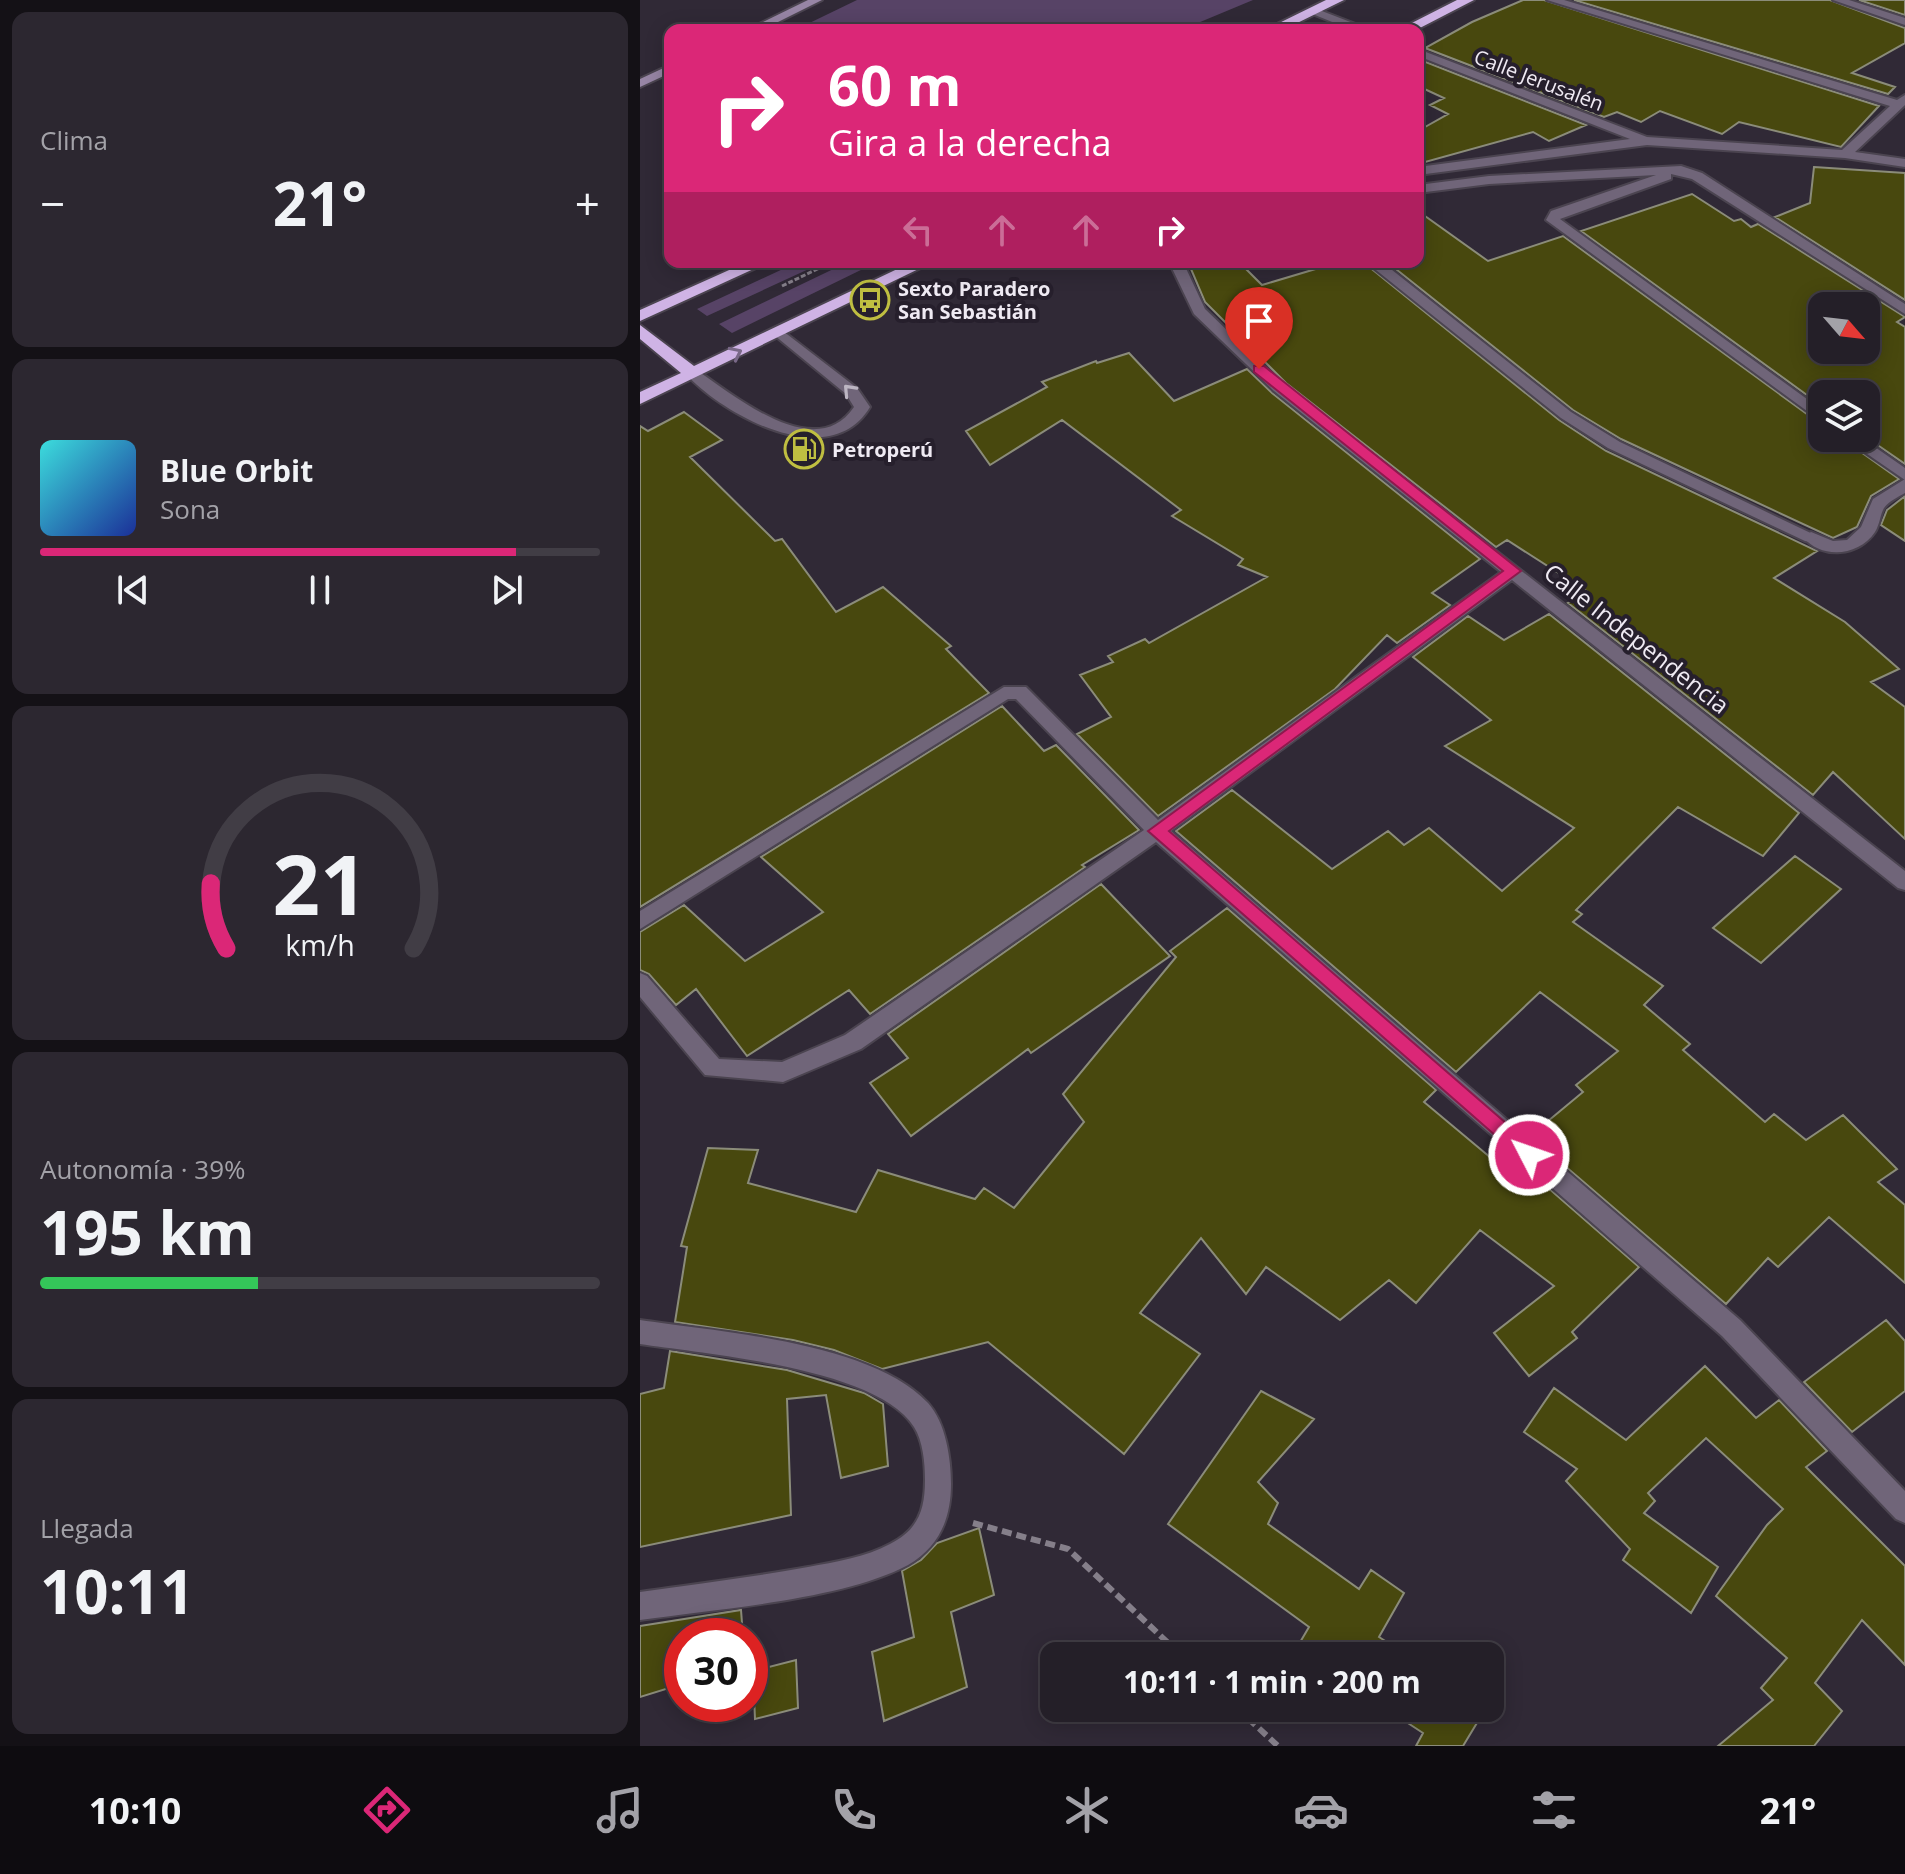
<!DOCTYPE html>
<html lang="es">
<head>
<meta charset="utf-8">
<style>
	:root { --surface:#241f28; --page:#2c2730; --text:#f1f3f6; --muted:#a3a2a8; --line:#413d45; --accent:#db2777 }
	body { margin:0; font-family:"Open Sans",sans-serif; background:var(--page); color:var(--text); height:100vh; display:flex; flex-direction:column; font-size:30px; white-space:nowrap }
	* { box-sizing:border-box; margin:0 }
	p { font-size:26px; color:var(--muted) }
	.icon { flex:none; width:44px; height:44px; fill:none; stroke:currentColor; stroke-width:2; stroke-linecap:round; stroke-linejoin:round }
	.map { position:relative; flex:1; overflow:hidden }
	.side { display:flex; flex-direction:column; gap:12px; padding:12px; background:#141116; width:640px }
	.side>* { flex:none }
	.hud { position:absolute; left:24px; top:24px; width:760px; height:244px; border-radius:16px; box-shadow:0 4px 20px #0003,0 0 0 2px var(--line); background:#db2777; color:#fff; overflow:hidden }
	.needle { width:52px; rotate:118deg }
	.controls { position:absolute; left:1168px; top:292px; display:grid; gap:16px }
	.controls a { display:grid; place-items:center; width:72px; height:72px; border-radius:16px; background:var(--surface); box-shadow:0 4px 20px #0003,0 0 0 2px var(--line); font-size:40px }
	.speed { position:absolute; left:24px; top:1618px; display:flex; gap:16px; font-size:40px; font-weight:700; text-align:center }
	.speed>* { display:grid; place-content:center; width:104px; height:104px; border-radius:50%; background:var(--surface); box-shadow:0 4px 20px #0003,0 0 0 2px var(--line); line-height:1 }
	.speed .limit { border:12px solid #d22; background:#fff; color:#111 }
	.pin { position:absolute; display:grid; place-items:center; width:68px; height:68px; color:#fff; margin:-82px -34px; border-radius:50% 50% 50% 0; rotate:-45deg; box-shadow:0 0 8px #0007 }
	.pin .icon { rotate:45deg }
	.me { position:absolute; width:88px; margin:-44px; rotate:311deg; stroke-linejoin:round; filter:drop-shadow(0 0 6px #0008) }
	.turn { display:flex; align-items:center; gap:28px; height:168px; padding:0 32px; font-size:36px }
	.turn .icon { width:104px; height:104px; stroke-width:2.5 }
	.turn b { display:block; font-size:56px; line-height:68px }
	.lanes { display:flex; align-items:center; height:76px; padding:0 32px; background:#0003; justify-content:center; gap:40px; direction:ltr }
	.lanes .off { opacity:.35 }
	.big { font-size:60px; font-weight:700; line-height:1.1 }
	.side .tile { flex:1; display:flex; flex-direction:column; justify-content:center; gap:12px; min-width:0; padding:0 28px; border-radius:16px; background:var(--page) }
	.side .dial { align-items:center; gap:0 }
	.dial svg { height:208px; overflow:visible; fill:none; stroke:var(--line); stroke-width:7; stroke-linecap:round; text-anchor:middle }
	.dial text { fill:var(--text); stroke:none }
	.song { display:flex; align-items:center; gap:24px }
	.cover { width:96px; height:96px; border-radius:12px; background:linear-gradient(135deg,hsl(180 70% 55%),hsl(230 70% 35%)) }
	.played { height:8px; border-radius:4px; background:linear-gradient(90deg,var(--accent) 85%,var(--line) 85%) }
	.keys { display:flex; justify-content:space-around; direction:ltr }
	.heat { display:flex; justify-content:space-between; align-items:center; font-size:44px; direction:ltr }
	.charge { height:12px; border-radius:6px; background:linear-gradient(90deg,#34c759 39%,var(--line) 0) }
	.trip { position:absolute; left:400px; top:1642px; width:464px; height:80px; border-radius:16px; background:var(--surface); box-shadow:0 4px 20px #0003,0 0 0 2px var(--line); font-weight:700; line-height:80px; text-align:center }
	.tabs { display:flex; height:128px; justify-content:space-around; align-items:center; background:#0e0c10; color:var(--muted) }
	.tabs .icon { width:56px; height:56px }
	.tabs .on { color:var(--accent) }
	.tabs b { font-size:36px; color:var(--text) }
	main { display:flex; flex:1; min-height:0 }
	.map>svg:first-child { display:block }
	.green { fill:#574366 }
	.building { fill:#48480e; stroke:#8b8c7a; stroke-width:2; fill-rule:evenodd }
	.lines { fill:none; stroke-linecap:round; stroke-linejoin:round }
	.lane-casing { stroke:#4b4450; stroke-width:4 }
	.street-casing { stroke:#4b4450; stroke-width:4 }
	.secondary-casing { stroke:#4b4450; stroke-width:4 }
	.highway-casing { stroke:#4b4450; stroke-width:4 }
	.path-far1 { stroke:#857f8a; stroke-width:3; stroke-dasharray:5 2; stroke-linecap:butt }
	.path { stroke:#857f8a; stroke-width:6; stroke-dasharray:10 5; stroke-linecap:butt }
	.lane { fill:#706579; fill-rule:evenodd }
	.street { fill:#706579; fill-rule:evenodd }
	.secondary { fill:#9785a5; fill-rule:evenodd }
	.highway { fill:#cfb3e5; fill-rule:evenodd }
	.oneway { stroke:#7a6988 }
	.oneway2 { stroke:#bcb5c2 }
	.route { fill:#db2777; stroke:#8e194d; stroke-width:2 }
	.labels { text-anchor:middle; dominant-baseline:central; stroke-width:8; stroke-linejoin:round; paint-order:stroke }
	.far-street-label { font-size:20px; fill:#efeaf3; stroke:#261f2c }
	.far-poi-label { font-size:20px; font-weight:bold; fill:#efeaf3; stroke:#261f2c; text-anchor:start }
	.street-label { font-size:24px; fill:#efeaf3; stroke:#261f2c }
</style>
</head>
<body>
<main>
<section class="side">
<div class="tile"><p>Clima</p>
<div class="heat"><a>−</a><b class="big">21°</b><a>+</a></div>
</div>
<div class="tile">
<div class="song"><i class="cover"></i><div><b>Blue Orbit</b><p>Sona</p></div></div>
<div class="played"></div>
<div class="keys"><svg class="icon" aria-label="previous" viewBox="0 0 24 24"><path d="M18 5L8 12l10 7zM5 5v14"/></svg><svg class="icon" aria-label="pause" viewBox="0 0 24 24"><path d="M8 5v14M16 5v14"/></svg><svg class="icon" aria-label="next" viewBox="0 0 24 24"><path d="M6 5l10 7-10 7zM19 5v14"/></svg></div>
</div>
<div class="tile dial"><svg viewBox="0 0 100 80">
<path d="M14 69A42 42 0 1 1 86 69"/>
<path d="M14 69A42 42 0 0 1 8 44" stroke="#db2777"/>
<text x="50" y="56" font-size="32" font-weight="700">21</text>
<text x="50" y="72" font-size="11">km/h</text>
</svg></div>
<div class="tile"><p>Autonomía · 39%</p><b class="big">195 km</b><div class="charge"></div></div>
<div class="tile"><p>Llegada</p><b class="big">10:11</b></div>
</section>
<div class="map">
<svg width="1265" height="1746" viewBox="0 0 1265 1746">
	<rect width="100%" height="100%" fill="#302936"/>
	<!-- green -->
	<path class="green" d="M217,0H613L541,30H155Z
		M158,262H184L67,316L57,309Z
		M208,262L227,267L92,333L79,324Z"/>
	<!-- building -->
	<path class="building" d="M883,0H904L1239,106L1201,147L1099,122L1082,134L1020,111L1001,122L977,112L964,117L785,48L832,22Z
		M934,0H1190L1265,28V43L1212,73L1255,87L1248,94Z
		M1219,0H1265V15Z
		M778,59L946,125L909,141L893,132L778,164V131L808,114L790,105L804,98L778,86Z
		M1174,167L1265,173V300L1135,217L1170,203Z
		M1052,194L1094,221L1101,219L1111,227L1118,224L1265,317L1257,322L1265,327V464L1226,437V394H1182V406L941,231ZM1182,306H1226V350H1182Z
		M778,211L848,261L923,236L1182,425V438H1201L1259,479L1231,496L1217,527L1193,538L981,439L933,410L747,262H778Z
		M548,262H599L622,285L699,262H723L919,420L966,451L1177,551L1134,578L1205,622L1259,669L1231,682L1265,707V839L1193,772L1173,795L928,603L948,592L867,540L856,547L646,383L565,302Z
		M489,353L534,401L607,369L632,393L840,559L792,593L810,605L757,643L747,635L695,689L518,816L437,734L471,717L440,675L473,662L468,656L505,639L509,643L627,577L598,565L603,559L532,516L541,510L422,420L350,465L326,431L407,387L402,382L456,361L457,363Z
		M44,412L82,440L50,457L135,541L142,539L196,612L243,587L311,646L306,649L349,693L0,907V426L8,431Z
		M1265,496V541L1241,525L1247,510Z
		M909,614L1159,813L1123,856L1038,807L936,910L942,914L933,922L1023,986L1004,1005L1050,1044L1043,1050L1125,1122L1134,1114L1166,1140L1203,1115L1257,1169L1238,1182L1265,1205V1283L1189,1217L1138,1267L1128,1258L1086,1304L890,1136L943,1092L936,1085L978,1051L900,992L816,1072L536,831L592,790L692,869L748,831L764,845L789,828L862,891L934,828L805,746L851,720L773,657L828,616L864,640Z
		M362,706L404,751L416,745L499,830L442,865L445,867L230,1014L209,990L107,1056L56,989L36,1005L9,974L0,970V932L44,905L105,961L183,912L121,857Z
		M1155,856L1201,889L1121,963L1073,928Z
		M461,884L530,956L391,1053L388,1049L271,1136L230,1083L268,1058L248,1034Z
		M587,908L796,1090L784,1102L857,1163L869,1154L999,1267L932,1332L937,1338L889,1376L854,1333L914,1286L840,1230L776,1303L749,1280L700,1320L626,1267L606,1294L561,1238L500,1313L560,1354L484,1454L348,1342L242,1369L194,1350L153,1340L35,1322L47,1247L41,1246L68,1148L118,1150L108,1183L216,1212L238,1170L335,1199L344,1188L374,1208L444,1122L423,1094L536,957L530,951Z
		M1246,1320L1265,1341V1391L1212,1432L1164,1382Z
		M30,1351L147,1370L224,1393L243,1404L248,1466L201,1478L186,1395L147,1399L151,1515L0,1547V1394L24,1388Z
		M1065,1366L1116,1418L1139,1400L1187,1451L1166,1467L1265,1566V1665L1222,1620L1175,1683L1202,1711L1174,1746H1078L1133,1700L1121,1688L1147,1658L1076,1596L1127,1525L1143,1509L1066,1438L1008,1493L1015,1501L1004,1513L1078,1567L1051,1613L983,1560L990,1549L926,1481L937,1469L884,1432L914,1388L986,1440Z
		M621,1391L674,1419L618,1482L638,1503L628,1524L719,1589L731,1570L764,1593L739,1637L769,1656H674L659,1644L669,1627L528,1524Z
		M339,1528L354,1595L311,1612L327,1687L244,1721L232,1652L274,1637L262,1571L281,1560L297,1543Z
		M101,1610L103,1636H42V1684L0,1697V1626Z
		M156,1660L158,1708L115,1719L113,1671Z
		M745,1708H846L823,1746H776L783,1733Z"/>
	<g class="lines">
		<defs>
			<path id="lane" d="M139,328L217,388L230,407C190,474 83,415 46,374L48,371H58C95,396 176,464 214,407L206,394L134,335V329Z
				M1265,479V493C1258,497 1249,501 1244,508C1240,515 1240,524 1235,532C1219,556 1182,560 1163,537L1171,532L1193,541L1207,540L1221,527L1233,499Z"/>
			<path id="street" d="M907,0H924L1257,100L1265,95V105L1215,152L1265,159V167L1205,158L1007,145L778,175V167L990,139L778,56V49L1007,137L1202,150L1250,106Z
				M1193,0H1209L1265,18V25Z
				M674,8L726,28L728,30H712L670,13L668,11Z
				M1041,166L1062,173L1265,304V314L1052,179L1031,174V179L920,219L1182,410V422L906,220L911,211L1016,175L849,184L778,193V185L849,176Z
				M529,262H543L565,309L644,385L1265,871V890L1258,888L872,580L531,831L1100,1320L1265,1491V1523L1256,1519L1082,1336L516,842L221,1049L143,1082L65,1075L0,997V973L7,976L79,1059L142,1062L205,1035L504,830L376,699H368L0,929V911L364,687H386L518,820L861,572L634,391L554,314Z
				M726,262H742L931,412L980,442L1179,537L1171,542L1165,541L968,448L921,418Z
				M1204,438H1222L1265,468V480Z
				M0,1320C80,1332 231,1342 288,1403C306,1423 311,1459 311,1484C311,1519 299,1547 268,1565C203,1600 75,1609 0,1620V1592C56,1584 113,1577 168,1567C195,1562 226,1557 250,1544C278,1530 285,1510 285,1480C285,1463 283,1441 274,1427C238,1368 65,1354 0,1344Z"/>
			<path id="secondary" d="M168,0H182L122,30H107Z
				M30,65V73L0,87V79Z"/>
			<path id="highway" d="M686,0H704L643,30H625Z
				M817,0H834L776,30H758Z
				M107,262H129L0,321V310Z
				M272,262H293L0,404V392L41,373L0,339V325L54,366Z"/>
		</defs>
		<!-- lane casing -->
		<use href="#lane" class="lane-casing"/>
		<!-- street casing -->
		<use href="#street" class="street-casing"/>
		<!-- secondary casing -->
		<use href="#secondary" class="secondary-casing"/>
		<!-- highway casing -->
		<use href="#highway" class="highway-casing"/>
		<!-- path-far1 -->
		<path class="path-far1" d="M142,286L192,262"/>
		<!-- path -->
		<path class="path" d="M333,1523L428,1549L542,1656
			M597,1708L638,1746"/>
		<!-- lane -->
		<use href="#lane" class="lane"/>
		<!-- street -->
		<use href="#street" class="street"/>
		<!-- secondary -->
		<use href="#secondary" class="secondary"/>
		<!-- highway -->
		<use href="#highway" class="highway"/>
	</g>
	<!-- one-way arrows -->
	<defs><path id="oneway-chevron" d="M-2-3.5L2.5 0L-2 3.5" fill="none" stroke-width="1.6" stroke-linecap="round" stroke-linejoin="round" transform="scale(2)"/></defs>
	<use class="oneway" href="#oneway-chevron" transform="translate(96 353) rotate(-26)"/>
	<use class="oneway2" href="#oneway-chevron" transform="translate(209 390) rotate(-133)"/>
	<!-- route -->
	<path class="route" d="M614,366H624L881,571L529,831L896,1149L899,1155L896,1162L889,1165L508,831L863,571L614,372Z"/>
	<!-- icons -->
	<defs>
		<symbol id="bus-ring" viewBox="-11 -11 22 22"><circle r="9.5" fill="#261f2c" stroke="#bfbe41" stroke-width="1.5"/><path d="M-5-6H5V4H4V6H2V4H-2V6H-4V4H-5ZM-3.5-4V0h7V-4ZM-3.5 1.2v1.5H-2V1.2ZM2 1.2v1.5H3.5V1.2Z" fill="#bfbe41"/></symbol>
		<symbol id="fuel-ring" viewBox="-11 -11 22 22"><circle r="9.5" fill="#261f2c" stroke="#bfbe41" stroke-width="1.5"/><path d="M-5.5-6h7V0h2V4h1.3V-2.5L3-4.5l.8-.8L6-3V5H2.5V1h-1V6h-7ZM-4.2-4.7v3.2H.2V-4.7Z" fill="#bfbe41"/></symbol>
	</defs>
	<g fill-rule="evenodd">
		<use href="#bus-ring" x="208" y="278" width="44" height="44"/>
		<use href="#fuel-ring" x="142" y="427" width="44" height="44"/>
	</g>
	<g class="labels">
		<!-- far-street labels -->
		<g class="far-street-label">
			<text transform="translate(899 80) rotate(21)">Calle Jerusalén</text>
		</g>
		<!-- far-poi labels -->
		<g class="far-poi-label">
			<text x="258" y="288">Sexto Paradero<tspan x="258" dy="23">San Sebastián</tspan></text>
			<text x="192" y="449">Petroperú</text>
		</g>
		<!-- street labels -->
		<g class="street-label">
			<text transform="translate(997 638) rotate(38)">Calle Independencia</text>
		</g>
	</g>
</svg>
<div class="controls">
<a><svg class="needle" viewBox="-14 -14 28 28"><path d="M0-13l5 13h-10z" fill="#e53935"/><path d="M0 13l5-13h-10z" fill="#a3a2a8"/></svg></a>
<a><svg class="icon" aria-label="layers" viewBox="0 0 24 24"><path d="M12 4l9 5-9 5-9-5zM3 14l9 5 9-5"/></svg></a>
</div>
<div class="speed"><div class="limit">30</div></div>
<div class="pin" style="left:619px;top:369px;background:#d93025"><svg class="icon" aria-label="arrive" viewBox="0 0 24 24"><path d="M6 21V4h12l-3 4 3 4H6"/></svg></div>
<svg class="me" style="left:889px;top:1155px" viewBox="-20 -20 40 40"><circle r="17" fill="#db2777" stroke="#fff" stroke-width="3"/><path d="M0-11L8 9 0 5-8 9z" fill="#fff"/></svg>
<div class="trip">10:11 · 1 min · 200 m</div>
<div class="hud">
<div class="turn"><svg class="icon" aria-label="right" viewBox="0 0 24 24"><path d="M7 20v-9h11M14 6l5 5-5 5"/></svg><div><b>60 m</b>Gira a la derecha</div></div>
<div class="lanes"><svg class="icon off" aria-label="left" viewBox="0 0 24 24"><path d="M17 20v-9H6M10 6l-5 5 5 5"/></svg><svg class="icon off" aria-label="ahead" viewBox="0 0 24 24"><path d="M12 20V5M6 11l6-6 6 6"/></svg><svg class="icon off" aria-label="ahead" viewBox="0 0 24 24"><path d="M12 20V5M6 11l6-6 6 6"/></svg><svg class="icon" aria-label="right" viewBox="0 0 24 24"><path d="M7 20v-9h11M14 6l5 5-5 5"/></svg></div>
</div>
</div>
</main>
<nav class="tabs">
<b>10:10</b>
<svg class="icon on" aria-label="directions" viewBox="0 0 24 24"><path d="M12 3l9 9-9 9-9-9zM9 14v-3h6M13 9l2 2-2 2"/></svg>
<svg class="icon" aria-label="music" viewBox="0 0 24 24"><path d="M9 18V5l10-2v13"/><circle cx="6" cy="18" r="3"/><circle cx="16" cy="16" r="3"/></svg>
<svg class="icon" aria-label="phone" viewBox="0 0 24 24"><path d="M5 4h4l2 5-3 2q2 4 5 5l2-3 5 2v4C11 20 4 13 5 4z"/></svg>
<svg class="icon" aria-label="climate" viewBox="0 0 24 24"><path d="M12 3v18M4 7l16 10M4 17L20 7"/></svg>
<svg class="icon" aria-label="car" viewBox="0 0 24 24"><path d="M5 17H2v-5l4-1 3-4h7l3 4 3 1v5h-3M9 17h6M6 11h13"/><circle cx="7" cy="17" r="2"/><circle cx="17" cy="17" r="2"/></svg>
<svg class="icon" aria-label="filters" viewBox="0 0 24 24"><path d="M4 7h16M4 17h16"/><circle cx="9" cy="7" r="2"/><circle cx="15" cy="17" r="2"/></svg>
<b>21°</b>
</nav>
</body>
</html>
